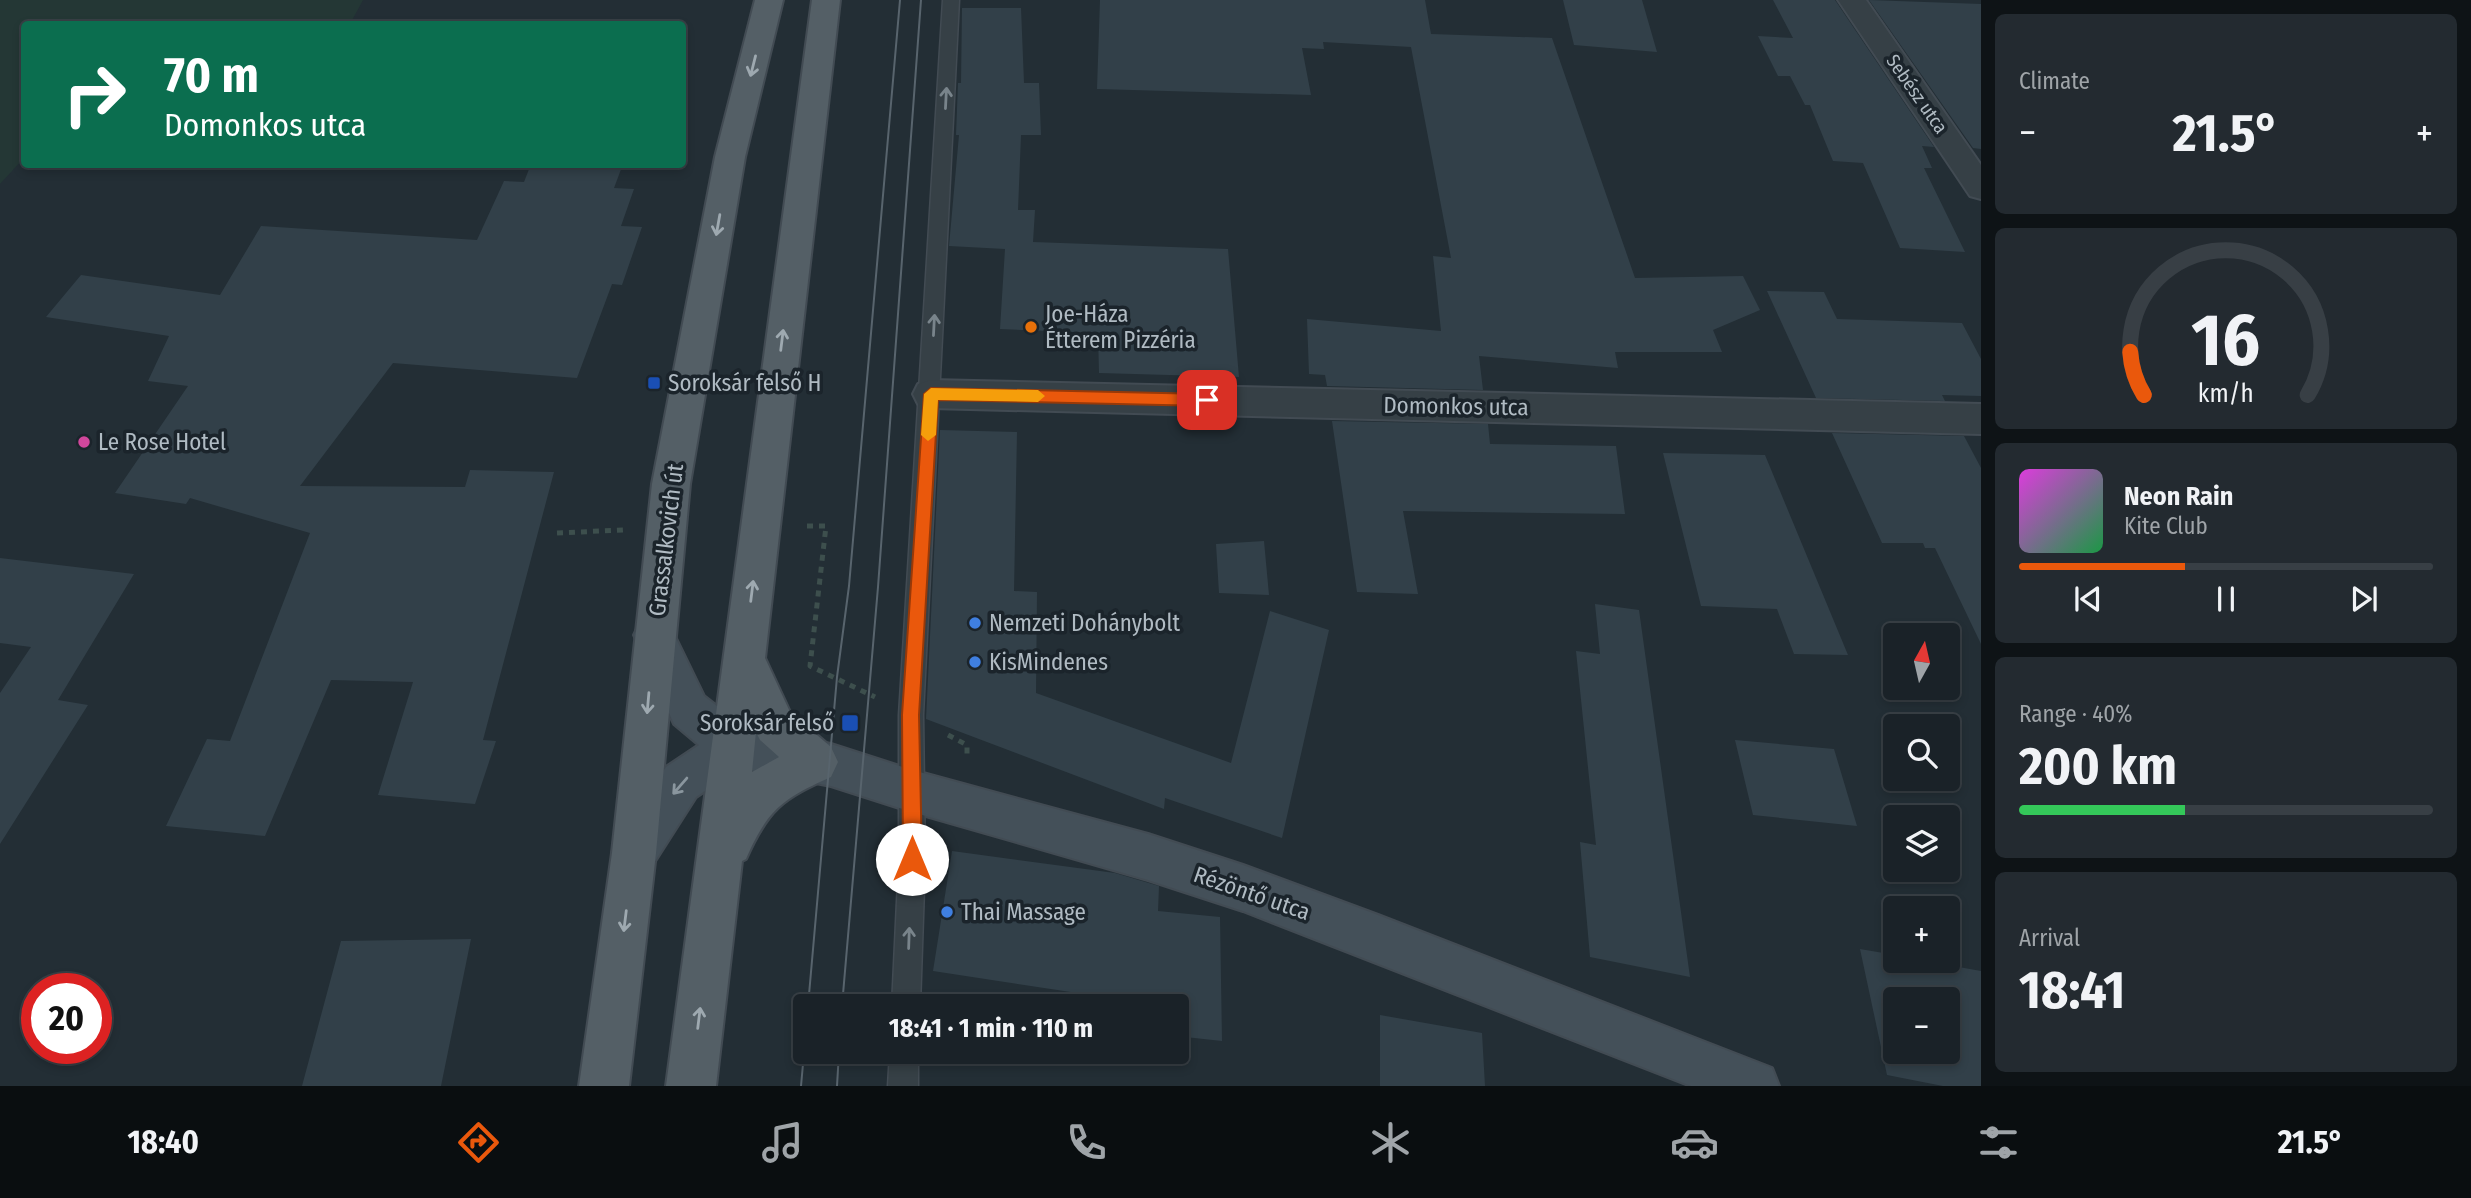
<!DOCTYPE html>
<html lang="en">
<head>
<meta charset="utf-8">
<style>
	:root { --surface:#1a2228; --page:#232a30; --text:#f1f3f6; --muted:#9fa4a8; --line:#383f45; --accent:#ea580c }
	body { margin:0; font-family:"Fira Sans Condensed",sans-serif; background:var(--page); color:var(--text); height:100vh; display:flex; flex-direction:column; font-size:26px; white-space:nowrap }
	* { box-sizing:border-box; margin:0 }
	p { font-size:23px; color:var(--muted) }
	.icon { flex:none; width:38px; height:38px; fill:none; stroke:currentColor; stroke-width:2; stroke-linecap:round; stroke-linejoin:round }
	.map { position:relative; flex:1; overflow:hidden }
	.panel { display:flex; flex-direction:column; gap:14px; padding:14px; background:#0e1316; width:490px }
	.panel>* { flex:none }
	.guide { position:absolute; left:21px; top:21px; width:665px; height:147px; border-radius:7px; box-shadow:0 4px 10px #0003,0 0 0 2px var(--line); background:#0b6e4f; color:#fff; overflow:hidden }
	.needle { width:46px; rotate:8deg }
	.fabs { position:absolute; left:1883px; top:623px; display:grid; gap:14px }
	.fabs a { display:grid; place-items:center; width:77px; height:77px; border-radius:7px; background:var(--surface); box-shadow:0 4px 10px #0003,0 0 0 2px var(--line); font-size:35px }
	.speed { position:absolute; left:21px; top:973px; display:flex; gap:14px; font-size:35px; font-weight:700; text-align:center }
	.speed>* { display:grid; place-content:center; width:91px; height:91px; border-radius:50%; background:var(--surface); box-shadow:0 4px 10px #0003,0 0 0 2px var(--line); line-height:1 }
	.speed .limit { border:10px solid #d22; background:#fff; color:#111 }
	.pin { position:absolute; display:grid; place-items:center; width:60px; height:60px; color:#fff; margin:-30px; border-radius:14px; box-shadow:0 4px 10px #0006 }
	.me { position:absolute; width:77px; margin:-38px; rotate:0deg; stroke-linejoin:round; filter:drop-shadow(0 0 5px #0008) }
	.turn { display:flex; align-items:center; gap:24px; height:147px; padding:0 28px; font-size:32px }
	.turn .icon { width:91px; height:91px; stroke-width:2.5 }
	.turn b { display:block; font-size:49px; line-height:60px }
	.big { font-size:52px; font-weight:700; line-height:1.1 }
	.panel .widget { flex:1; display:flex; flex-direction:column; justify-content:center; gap:10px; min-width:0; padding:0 24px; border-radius:10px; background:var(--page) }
	.panel .dial { align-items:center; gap:0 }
	.dial svg { height:182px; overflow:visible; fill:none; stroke:var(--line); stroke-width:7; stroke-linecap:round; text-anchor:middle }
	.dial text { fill:var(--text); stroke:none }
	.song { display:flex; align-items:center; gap:21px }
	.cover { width:84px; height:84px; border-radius:10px; background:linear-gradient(135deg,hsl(300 70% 55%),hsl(140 70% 35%)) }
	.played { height:7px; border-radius:4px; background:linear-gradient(90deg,var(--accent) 40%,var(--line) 40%) }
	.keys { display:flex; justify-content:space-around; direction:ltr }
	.heat { display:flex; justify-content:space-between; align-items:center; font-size:38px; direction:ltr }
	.charge { height:10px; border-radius:5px; background:linear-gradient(90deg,#34c759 40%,var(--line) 0) }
	.trip { position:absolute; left:793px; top:994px; width:396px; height:70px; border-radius:7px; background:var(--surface); box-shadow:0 4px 10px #0003,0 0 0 2px var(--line); font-weight:700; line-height:70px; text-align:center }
	.tabs { display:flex; height:112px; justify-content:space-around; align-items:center; background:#0a0e10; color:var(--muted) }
	.tabs .icon { width:49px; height:49px }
	.tabs .active { color:var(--accent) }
	.tabs b { font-size:32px; color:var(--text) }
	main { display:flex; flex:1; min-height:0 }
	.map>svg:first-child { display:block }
	.green { fill:#243735 }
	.building { fill:#324049; fill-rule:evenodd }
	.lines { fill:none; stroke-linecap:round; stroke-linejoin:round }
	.service-casing { stroke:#424b53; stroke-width:3 }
	.minor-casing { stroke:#424b53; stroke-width:4 }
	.secondary-casing { stroke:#424b53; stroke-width:4 }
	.primary-casing { stroke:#424b53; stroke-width:4 }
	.path { stroke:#3d4f4d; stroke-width:5; stroke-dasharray:6 6; stroke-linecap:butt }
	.service { fill:#364046; fill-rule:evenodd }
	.minor { fill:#364046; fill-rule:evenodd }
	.secondary { fill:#445059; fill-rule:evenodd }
	.primary { fill:#545f66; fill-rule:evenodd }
	.tram { stroke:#58646d; stroke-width:2 }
	.oneway { stroke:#9ea9b0 }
	.oneway2 { stroke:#79848b }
	.oneway3 { stroke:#8a969e }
	.route { fill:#ea580c; stroke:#983908; stroke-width:2 }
	.slow { fill:#f59e0b }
	.food-dot { fill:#e8710a; stroke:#1b242b; stroke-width:2.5 }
	.transit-dot { fill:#1a4fb4; stroke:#1b242b; stroke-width:2.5 }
	.hotel-dot { fill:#d1479c; stroke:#1b242b; stroke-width:2.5 }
	.shop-dot { fill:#3f7fe0; stroke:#1b242b; stroke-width:2.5 }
	.labels { text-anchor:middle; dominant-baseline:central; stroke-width:7; stroke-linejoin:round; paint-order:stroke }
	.far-street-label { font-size:19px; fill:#b0bbc3; stroke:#1b242b }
	.poi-label { font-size:23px; fill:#b0bbc3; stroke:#1b242b; text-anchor:start }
	.street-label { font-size:23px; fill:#b0bbc3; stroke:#1b242b }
</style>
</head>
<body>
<main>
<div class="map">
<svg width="1981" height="1086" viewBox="0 0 1981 1086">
	<rect width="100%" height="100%" fill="#232e35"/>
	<!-- green -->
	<path class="green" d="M0,0H363L350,24H24V158L0,184Z"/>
	<!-- building -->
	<path class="building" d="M1100,0H1425L1431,34L1552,38L1635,278L1743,276L1760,310L1713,330L1722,352H1615L1618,368L1479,356L1483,390L1327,386L1325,375L1309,374L1307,319L1441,331L1433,256L1451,258L1411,47L1323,42L1324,49L1302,48L1311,95L1097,89Z
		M1563,0H1642L1657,52L1574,45Z
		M1773,0H1835L1934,147L1922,146L1932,168H1924L1965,252L1900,248L1863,163L1833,161L1810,105H1805L1790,76H1778L1758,36L1793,38Z
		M1869,0L1981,4V149L1973,148Z
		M962,8H1021L1024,83H1039L1041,135H1021L1018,210H1035L1033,242L1228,249L1239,377L1099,373L1098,333L1000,329L1005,249L949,246L959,135H956L958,83H961Z
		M531,164H623L614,188L634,189L621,226L642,227L622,285L612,284L577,378L393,363L300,486L465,487L470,470L554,472L483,740L496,741L475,804L378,795L413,682L331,680L265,836L166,826L207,739L230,741L310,533L190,498L186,504L115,493L188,386L148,381L169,336L46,317L81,275L220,295L261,226L477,240L504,181L524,182Z
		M1767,291L1824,292L1837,319L1962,323L1981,359V396L1942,395L1945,401L1816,398Z
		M1332,421L1488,424L1490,444L1616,446L1625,514L1403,511L1418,594L1357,592Z
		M940,430L1017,432L1014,591L1037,592L1036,693L1231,763L1270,611L1329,630L1282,838L1165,798L1164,809L926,719Z
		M1832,433L1964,436L1981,468V644L1935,548H1925L1923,543H1882Z
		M1663,453L1765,455L1848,655L1794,654L1777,609L1701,606Z
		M1264,541L1269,595L1219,593L1216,544Z
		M0,558L134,574L58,700L88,705L0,844V693L31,647L0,643Z
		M1595,604L1639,610L1690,977L1590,957L1580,842L1596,845L1576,651L1600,654Z
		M1735,740L1834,749L1857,826L1753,815Z
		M952,851L1115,873L1159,886L1158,911L1220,917L1222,1041L1176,1036V1006H1097V996L933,971Z
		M471,939L441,1086H302L341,941Z
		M1860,949L1895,955V961H1925L1981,971V1086H1943L1887,1075ZM1895,999H1948V1052H1895Z
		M1380,1015L1482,1033L1485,1086H1380Z
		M1096,1052H1163V1061L1096,1055Z"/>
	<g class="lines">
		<defs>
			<path id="service" d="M943,0H959L923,715L925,859L920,1006H892L899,859V715Z
				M890,1052H918V1086H888Z"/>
			<path id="minor" d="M1838,0H1866L1981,165V199L1970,196Z
				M931,380L1981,404V434L931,408L918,404L913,394L918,384Z"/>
			<path id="secondary" d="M654,617L668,622L704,696L744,727L831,744L912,770L1148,834L1243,865L1378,915L1754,1061L1772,1068L1779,1086H1691L1243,911L1148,880L912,812L831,786L739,768L696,797L650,869L634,875L618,869L612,853L618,837L666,767L699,745L674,724L634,635L640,622Z"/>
			<path id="primary" d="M755,0H783L745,157L690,484L656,853L629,1086H579L612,853L652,484L715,157Z
				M812,0H840L765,658L790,712L831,747L838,762L831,777C782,799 768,809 746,859L742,861L716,1086H666ZM756,732L760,740L779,757L752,772Z"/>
		</defs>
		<!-- service casing -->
		<use href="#service" class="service-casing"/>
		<!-- minor casing -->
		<use href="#minor" class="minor-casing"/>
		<!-- secondary casing -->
		<use href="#secondary" class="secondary-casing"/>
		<!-- primary casing -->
		<use href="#primary" class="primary-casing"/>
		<!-- path -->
		<path class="path" d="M807,526H826L810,666L875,697
			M557,533L623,530
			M948,735L967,745V759"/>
		<!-- service -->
		<use href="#service" class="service"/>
		<!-- minor -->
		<use href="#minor" class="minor"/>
		<!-- secondary -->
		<use href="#secondary" class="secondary"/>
		<!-- primary -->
		<use href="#primary" class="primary"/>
		<!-- tram -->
		<path class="tram" d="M808,1006L837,677L849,586L900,0
			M842,1006L878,587L921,0
			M801,1086L805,1042
			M837,1086L839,1052"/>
	</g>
	<!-- one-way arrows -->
	<defs><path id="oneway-shaft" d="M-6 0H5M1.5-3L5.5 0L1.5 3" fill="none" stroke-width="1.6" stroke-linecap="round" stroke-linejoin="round" transform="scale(1.75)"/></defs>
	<g class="oneway">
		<use href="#oneway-shaft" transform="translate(753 66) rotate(104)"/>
		<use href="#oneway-shaft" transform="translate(718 225) rotate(100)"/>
		<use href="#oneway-shaft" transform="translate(782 340) rotate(-83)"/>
		<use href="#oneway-shaft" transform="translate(752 591) rotate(-83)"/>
		<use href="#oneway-shaft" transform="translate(648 703) rotate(95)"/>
		<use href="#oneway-shaft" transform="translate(625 921) rotate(97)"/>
		<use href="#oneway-shaft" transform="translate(699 1018) rotate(-83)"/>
	</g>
	<g class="oneway2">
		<use href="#oneway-shaft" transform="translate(946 98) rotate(-87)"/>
		<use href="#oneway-shaft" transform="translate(934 325) rotate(-87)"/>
		<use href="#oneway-shaft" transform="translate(909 938) rotate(-88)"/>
	</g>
	<use class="oneway3" href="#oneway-shaft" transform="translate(680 786) rotate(131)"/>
	<!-- route -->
	<path class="route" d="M931,388L1207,394L1214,400L1207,406L938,400L919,715L922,859L919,866L912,868L906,866L903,859L902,715L924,394Z"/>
	<!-- slow -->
	<path class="slow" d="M931,388L1038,390L1045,396L1038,402L938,400L936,435L928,441L921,435L924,394Z"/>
	<!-- markers -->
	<circle class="food-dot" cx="1031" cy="327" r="7"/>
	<g class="transit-dot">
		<rect x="647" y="376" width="14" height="14" rx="3.5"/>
		<rect x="841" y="714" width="18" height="18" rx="3.5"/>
	</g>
	<circle class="hotel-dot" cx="84" cy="442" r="7"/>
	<g class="shop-dot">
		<circle cx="975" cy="623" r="7"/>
		<circle cx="975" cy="662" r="7"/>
		<circle cx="947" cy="912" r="7"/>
	</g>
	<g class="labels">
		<!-- far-street labels -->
		<g class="far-street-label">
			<text transform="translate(1917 94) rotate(55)">Sebész utca</text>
		</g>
		<!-- poi labels -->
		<g class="poi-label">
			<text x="1045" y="314">Joe-Háza<tspan x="1045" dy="26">Étterem Pizzéria</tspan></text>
			<text x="668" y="383">Soroksár felső H</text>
			<text x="98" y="442">Le Rose Hotel</text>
			<text x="989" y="623">Nemzeti Dohánybolt</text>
			<text x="989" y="662">KisMindenes</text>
			<text x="834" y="723" text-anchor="end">Soroksár felső</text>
			<text x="961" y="912">Thai Massage</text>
		</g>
		<!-- street labels -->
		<g class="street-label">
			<text transform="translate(1456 406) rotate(1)">Domonkos utca</text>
			<text transform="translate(666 540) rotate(-83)">Grassalkovich út</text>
			<text transform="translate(1252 893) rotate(19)">Rézöntő utca</text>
		</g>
	</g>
</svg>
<div class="fabs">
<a><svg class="needle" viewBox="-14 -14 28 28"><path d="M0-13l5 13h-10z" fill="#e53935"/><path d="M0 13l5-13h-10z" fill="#9fa4a8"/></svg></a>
<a><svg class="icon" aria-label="search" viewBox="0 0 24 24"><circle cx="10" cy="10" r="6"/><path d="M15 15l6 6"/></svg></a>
<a><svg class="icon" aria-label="layers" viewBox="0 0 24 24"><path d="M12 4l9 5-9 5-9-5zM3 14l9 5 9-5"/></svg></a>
<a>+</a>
<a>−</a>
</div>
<div class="speed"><div class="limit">20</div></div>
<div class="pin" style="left:1207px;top:400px;background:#d93025"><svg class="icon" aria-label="arrive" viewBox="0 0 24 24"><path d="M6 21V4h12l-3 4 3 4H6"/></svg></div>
<svg class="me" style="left:912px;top:859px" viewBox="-20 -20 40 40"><circle r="19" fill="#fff"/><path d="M0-13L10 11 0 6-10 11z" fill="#ea580c"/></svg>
<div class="trip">18:41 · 1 min · 110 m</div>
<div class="guide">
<div class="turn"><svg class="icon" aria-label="right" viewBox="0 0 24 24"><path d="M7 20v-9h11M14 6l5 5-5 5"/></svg><div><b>70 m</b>Domonkos utca</div></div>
</div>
</div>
<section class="panel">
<div class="widget"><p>Climate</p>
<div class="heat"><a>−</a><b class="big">21.5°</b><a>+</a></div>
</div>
<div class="widget dial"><svg viewBox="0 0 100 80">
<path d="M14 69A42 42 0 1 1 86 69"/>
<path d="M14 69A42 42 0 0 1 8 50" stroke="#ea580c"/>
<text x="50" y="56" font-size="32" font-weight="700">16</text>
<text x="50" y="72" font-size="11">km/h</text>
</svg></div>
<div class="widget">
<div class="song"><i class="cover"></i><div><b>Neon Rain</b><p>Kite Club</p></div></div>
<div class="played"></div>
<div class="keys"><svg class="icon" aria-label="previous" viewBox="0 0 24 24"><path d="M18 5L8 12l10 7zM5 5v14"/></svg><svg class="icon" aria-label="pause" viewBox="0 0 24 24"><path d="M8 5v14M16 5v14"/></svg><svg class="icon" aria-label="next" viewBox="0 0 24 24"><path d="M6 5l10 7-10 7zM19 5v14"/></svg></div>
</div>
<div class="widget"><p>Range · 40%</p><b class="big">200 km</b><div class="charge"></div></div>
<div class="widget"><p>Arrival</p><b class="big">18:41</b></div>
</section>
</main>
<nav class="tabs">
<b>18:40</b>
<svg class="icon active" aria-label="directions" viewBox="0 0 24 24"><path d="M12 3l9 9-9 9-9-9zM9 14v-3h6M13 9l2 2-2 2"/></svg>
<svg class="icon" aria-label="music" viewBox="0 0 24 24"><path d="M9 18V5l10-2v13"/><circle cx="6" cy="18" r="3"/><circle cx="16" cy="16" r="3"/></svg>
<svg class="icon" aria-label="phone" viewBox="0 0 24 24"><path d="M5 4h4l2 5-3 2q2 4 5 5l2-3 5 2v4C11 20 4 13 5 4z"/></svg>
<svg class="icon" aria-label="climate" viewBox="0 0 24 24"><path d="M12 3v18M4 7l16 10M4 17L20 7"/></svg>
<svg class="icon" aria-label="car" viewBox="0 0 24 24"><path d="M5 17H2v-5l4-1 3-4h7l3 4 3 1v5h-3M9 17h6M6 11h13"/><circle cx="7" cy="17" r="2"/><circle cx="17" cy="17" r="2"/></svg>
<svg class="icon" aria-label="filters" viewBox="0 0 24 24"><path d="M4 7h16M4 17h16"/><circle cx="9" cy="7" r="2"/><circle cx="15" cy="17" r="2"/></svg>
<b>21.5°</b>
</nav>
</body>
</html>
